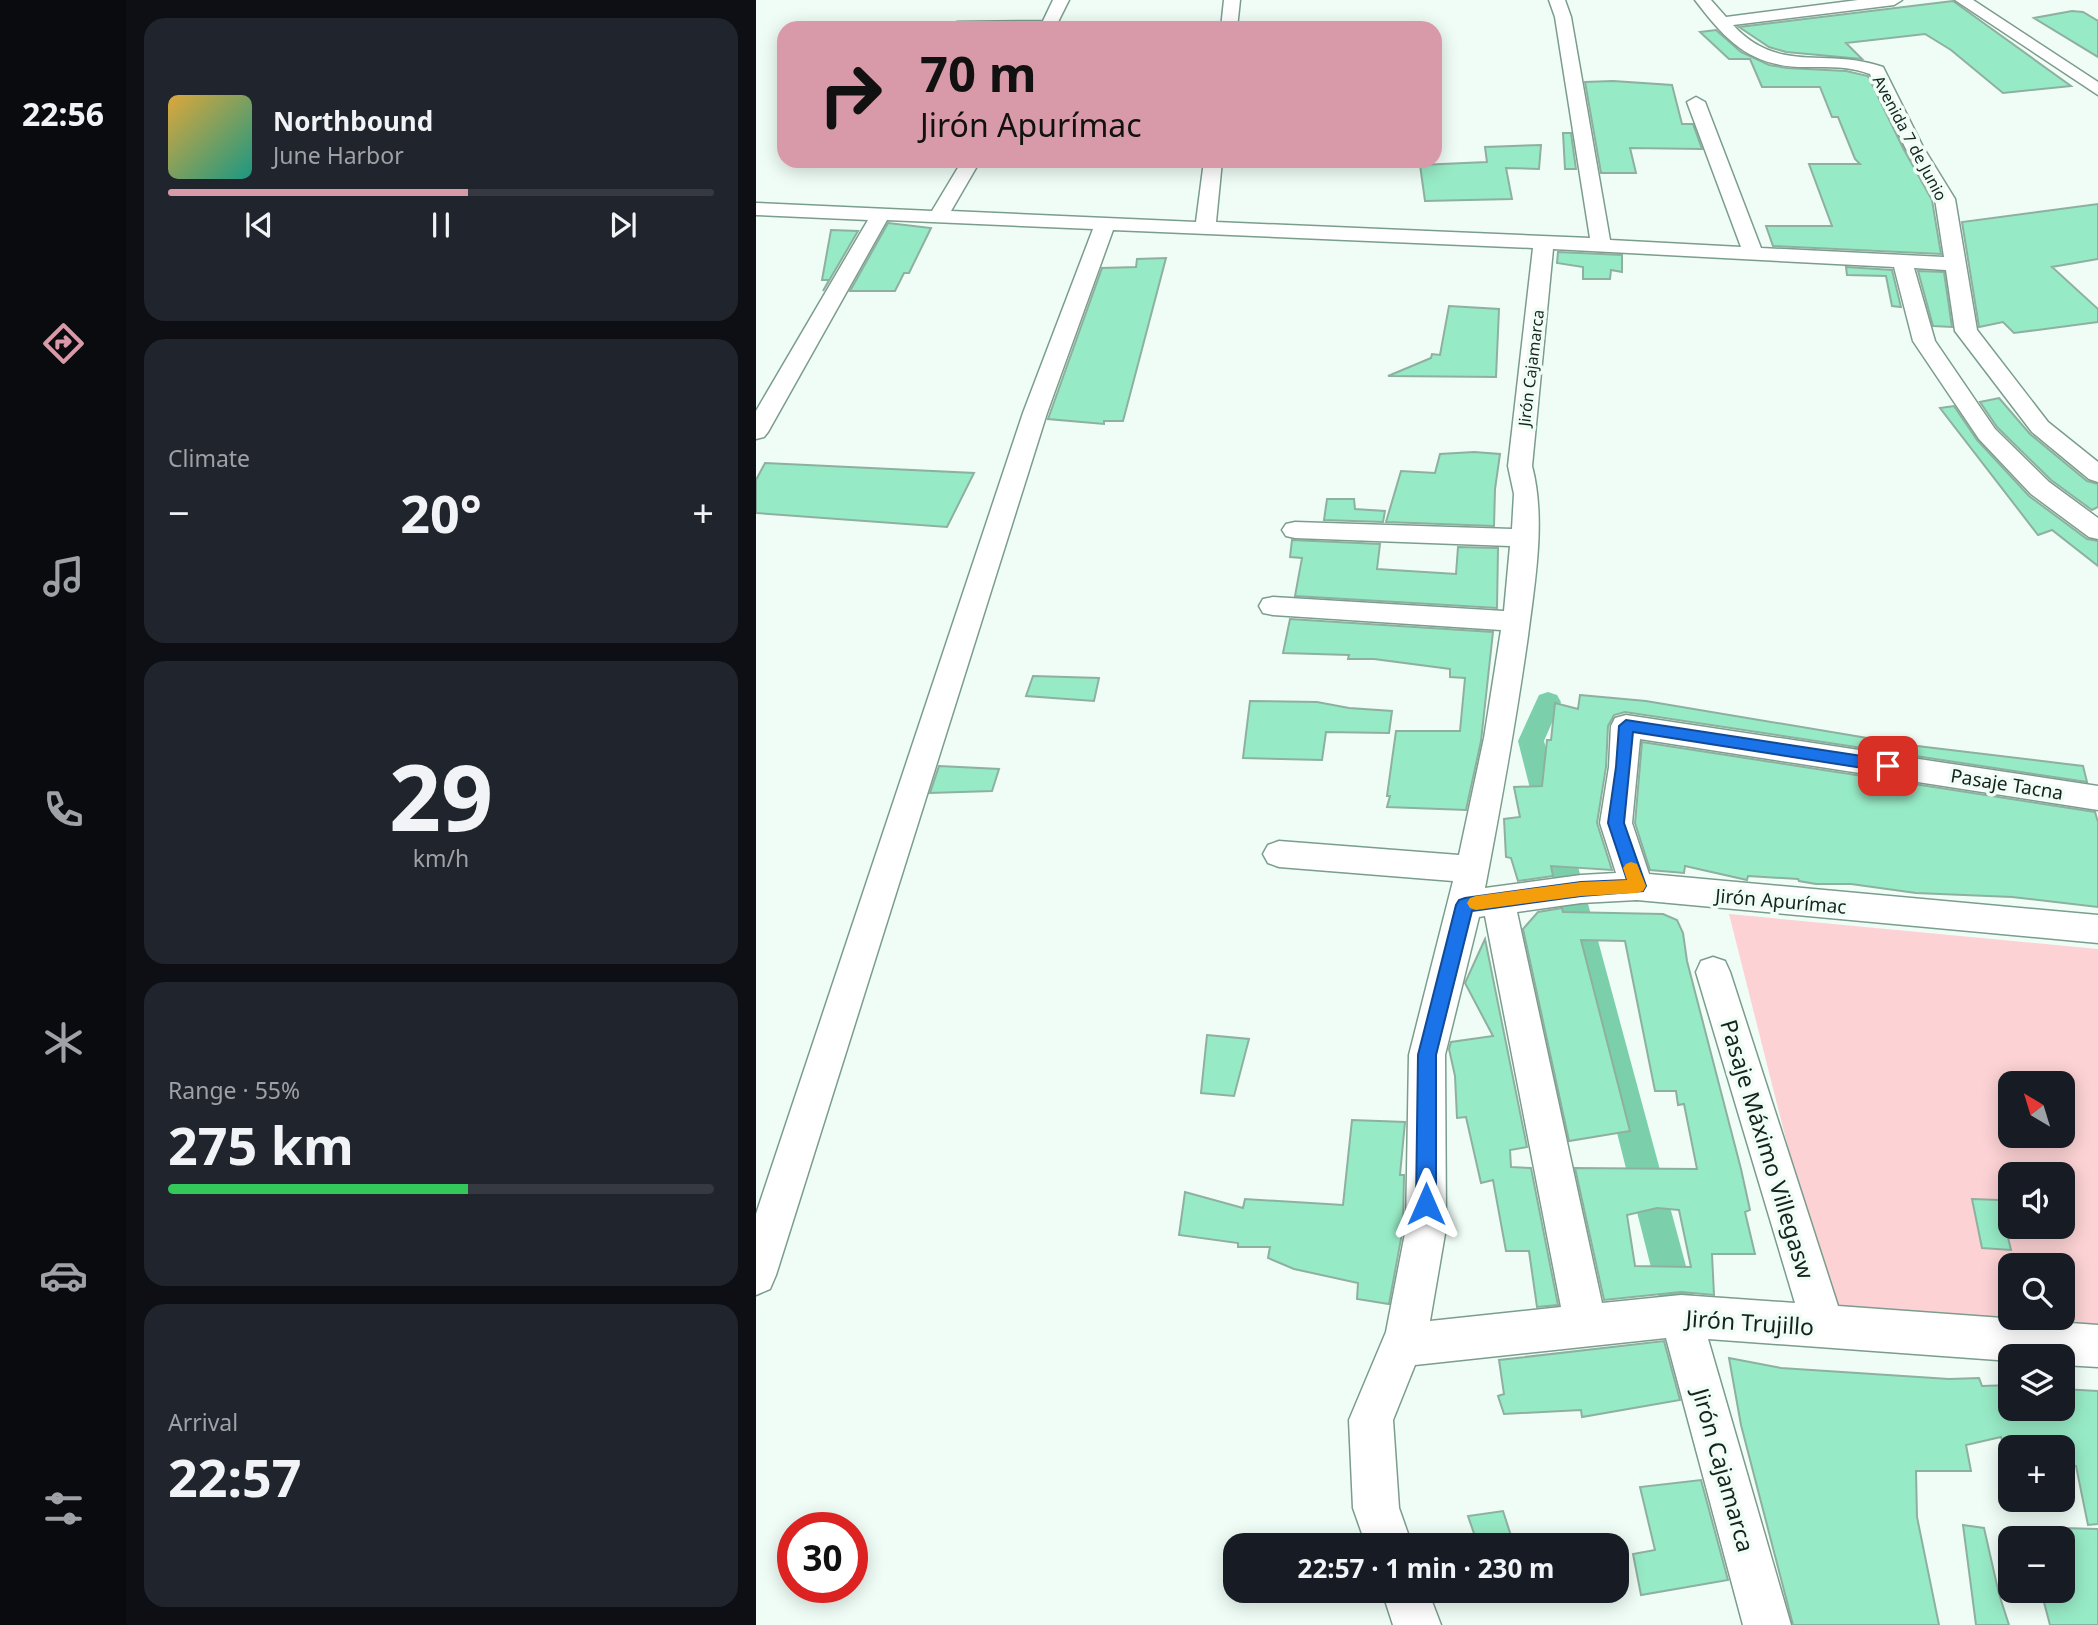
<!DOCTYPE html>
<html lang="en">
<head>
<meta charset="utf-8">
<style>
	:root { --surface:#171b24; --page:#20242c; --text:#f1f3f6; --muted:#9ea1a6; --line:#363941; --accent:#d899a8 }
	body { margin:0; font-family:"Noto Sans",sans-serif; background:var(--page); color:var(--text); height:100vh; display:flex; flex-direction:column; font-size:26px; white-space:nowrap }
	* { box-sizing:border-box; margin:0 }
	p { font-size:23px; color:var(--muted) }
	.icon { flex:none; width:38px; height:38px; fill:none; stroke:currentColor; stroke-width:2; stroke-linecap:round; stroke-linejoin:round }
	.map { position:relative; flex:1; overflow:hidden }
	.details { display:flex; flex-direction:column; gap:18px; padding:18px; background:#0d0f14; width:630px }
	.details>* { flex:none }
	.banner { position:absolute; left:21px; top:21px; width:665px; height:147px; border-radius:21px; box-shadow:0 4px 18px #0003; background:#d899a8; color:#111; overflow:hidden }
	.needle { width:46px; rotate:322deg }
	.controls { position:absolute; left:1242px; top:1071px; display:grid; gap:14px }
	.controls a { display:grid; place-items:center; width:77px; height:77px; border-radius:14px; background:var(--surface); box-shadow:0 4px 18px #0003; font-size:35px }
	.speed { position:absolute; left:21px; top:1512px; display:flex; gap:14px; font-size:35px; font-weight:700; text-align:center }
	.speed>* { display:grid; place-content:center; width:91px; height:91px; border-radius:50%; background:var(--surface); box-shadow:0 4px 18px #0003; line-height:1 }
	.speed .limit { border:10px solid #d22; background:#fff; color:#111 }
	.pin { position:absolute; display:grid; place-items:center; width:60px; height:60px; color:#fff; margin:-30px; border-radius:14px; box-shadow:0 4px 10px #0006 }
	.me { position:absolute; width:77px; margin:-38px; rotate:0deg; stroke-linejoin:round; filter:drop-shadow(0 0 5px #0008) }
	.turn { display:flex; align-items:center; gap:24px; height:147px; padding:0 28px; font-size:32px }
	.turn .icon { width:91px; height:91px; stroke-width:2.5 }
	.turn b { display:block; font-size:49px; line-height:60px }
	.big { font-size:52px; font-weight:700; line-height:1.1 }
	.details .tile { flex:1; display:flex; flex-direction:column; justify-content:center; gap:10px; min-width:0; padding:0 24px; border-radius:21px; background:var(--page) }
	.details .dial { align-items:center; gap:0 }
	.dial b { font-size:91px; line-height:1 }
	.song { display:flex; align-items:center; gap:21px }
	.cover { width:84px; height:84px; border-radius:10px; background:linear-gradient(135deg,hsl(40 70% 55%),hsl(170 70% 35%)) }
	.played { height:7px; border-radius:4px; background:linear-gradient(90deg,var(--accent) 55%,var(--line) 55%) }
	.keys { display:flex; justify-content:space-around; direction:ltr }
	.heat { display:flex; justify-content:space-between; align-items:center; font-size:38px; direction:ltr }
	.charge { height:10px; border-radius:5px; background:linear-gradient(90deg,#34c759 55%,var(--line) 0) }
	.trip { position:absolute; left:467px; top:1533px; width:406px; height:70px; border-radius:21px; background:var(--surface); box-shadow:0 4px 18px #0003; font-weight:700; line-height:70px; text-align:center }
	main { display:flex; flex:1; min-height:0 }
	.tabs { display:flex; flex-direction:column; width:126px; justify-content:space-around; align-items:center; background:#090b0e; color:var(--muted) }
	.tabs .icon { width:49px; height:49px }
	.tabs .current { color:var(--accent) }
	.tabs b { font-size:32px; color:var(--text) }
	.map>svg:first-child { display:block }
	.green { fill:#fcd2d4; fill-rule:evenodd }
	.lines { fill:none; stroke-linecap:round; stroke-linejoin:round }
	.canal { fill:#7ccfab; fill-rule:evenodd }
	.building { fill:#97eac6; stroke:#8eb0a0; stroke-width:2; fill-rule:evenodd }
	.minor-casing { stroke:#7b9d8d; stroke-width:3 }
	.minor { fill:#fff; fill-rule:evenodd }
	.route { fill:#1a73e8; stroke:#114b97; stroke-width:2 }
	.slow { fill:#f59e0b }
	.labels { text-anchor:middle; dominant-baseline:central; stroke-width:7; stroke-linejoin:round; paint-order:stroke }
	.far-street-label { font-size:16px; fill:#15231d; stroke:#effdf6 }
	.street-label { font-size:19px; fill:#15231d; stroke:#effdf6 }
	.near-street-label { font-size:23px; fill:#15231d; stroke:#effdf6 }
</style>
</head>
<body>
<main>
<nav class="tabs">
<b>22:56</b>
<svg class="icon current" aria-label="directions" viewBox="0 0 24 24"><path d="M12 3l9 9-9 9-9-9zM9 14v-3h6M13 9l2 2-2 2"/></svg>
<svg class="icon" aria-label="music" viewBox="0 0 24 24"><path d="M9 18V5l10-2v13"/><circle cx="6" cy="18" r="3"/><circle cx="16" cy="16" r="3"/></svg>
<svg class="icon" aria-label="phone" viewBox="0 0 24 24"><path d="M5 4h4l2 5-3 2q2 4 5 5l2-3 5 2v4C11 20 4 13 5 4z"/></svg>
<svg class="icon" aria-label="climate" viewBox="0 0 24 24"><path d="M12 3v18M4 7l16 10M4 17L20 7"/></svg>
<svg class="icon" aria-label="car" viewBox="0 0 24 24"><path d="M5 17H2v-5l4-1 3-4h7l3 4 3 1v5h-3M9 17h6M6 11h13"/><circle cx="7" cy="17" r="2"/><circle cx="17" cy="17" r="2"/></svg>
<svg class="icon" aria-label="filters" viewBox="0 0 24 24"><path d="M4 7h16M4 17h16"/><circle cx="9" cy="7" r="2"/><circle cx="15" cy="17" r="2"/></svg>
</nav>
<section class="details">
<div class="tile">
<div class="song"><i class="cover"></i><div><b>Northbound</b><p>June Harbor</p></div></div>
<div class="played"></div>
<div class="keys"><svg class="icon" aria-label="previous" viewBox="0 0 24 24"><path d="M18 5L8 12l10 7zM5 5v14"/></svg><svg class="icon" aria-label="pause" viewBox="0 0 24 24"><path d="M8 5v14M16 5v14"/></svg><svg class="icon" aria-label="next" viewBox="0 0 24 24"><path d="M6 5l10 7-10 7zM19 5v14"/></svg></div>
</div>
<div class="tile"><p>Climate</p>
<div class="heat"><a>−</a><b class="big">20°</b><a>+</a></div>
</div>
<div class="tile dial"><b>29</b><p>km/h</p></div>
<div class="tile"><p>Range · 55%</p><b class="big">275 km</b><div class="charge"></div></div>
<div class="tile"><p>Arrival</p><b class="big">22:57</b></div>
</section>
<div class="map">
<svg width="1342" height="1625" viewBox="0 0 1342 1625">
	<rect width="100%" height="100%" fill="#effdf6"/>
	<!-- green -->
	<path class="green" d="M973,914L1342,949V1324L1088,1312L1071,1302ZM1255,1083H1307V1136H1255ZM1255,1174H1307V1227H1255ZM1255,1265H1307V1318H1255Z"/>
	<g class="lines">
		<!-- canal -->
		<path class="canal" d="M792,692L801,695L805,702L788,741L940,1303L935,1316L922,1321L909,1316L904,1303L762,741L783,695Z"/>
	</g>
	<!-- building -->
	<path class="building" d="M1197,1L1315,86L1247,93L1195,50L1169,34L1090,43L1106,59L1030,52L1013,47L983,27Z
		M1316,11L1327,12L1342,21V57L1278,18Z
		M960,30L985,52L1013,65L1031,68L1090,71L1112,76L1147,148L1176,200L1185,254L1017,246L1010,226H1076L1053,164H1104L1099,159L1082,117H1076L1064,87H1006L994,59H973L944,32Z
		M857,81L916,85L926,124H937L946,149L874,148L880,173H845L829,82Z
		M807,133H815L820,169H809Z
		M785,145L783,169L750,168L756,199L669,201L664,165L731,162L729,147Z
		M1342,204V259L1296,267L1342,309V322L1258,333L1247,322L1223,327L1206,222Z
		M132,223L175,228L153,273H148L139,291H94Z
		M75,230L102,231L67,291L73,280H66Z
		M802,252L866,255V272L855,270L854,279H827V267L801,263Z
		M410,258L367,421H348V424L292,419L346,268L380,267L381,259Z
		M1090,267L1136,270L1145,307L1136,306L1130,276L1091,275Z
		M1162,271L1188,272L1196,327L1177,326Z
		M693,306L743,309L740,377L632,376L675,358L676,354L684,355Z
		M1243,398L1274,434L1331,481L1342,484V507L1336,510L1295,480L1241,427L1224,402Z
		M1198,406L1221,440L1273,496L1331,539L1342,541V566L1296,530L1282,535L1184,408Z
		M718,452L744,454L739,489L738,526L630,522L645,471L679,473L684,454Z
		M9,463L218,473L191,527L0,513V480Z
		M571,499H598L599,509L629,511L627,522L568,520Z
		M536,540L624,544L621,569L700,574L702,547L742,548L741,608L539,596L546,558L534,557Z
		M534,619L737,632L725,741L710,810L631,807L634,796H631L640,731H704L709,678L694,677V669L618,659H592L593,655L527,653Z
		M277,676L343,678L338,701L270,696Z
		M824,695L890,701L1153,745L1327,766L1331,782L869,712L858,715L852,726L850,767L841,823L856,870L795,866L797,876L762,881L755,858L750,857L748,819L764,817L758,787L786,786L791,740H795L799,703L822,709Z
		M494,701L561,702L593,708L636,711L633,733L570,732L566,760L487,758Z
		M886,742L1339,812L1342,822V907L1256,897L1160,893L1095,884H1060L1043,881L1042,879L992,876L991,880L929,866L928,873L894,870L879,823Z
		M183,766L243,769L236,791L174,793Z
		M806,908L807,912L907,914L921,920L927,933L931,961L985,1169L994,1210L989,1212L999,1254H956L958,1295L925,1292L848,1300L819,1168L941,1169L928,1104L922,1105L920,1091H899L869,941L825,940L874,1131L813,1141L767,929L782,912ZM901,1208L923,1210L935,1267L879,1266L871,1215Z
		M729,939L771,1147L754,1150L755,1167L775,1168L802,1305L781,1307L773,1251H750L737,1180L725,1183L710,1117L701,1118L699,1076L693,1049L695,1042L737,1036L709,983Z
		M451,1035L493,1039L478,1096L445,1093Z
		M596,1120L649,1122L644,1175H648L647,1228L633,1304L601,1299L602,1283L538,1269L512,1258L514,1247H482V1243L423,1235L429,1192L487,1208L489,1199L587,1205Z
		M1216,1199L1243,1200L1255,1250L1226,1248Z
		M908,1341L924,1400L826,1417L825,1410L748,1414L742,1396L748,1394L743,1360Z
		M973,1358L1025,1368L1193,1379L1223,1378L1226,1386L1255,1385V1409H1307V1389L1342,1391V1524L1332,1525L1320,1466L1307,1463V1447H1248L1245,1437L1210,1445L1215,1471H1160L1161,1517L1183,1625H1037L985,1425Z
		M945,1480L972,1580L885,1595L877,1554L899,1550L884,1487Z
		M747,1511L758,1545H722L712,1516Z
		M1207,1525L1228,1528L1243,1594L1253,1625H1220Z
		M1307,1528L1342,1529V1625H1294L1285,1591H1307Z"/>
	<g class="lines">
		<defs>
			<path id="minor" d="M297,0H313L299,28L193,27L201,22L287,21Z
				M468,0H484L481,28H465Z
				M793,0H809L815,17L854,240L985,247L931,102L940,97L949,102L1005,248L1188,257L1179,199L1149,147L1114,74C1093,66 1072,67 1050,67C995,67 971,42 939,0H955L970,17L1102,0H1146L1138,5L977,25C1023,75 1070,47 1127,67L1167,147L1199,199L1221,330L1292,422L1342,462V482L1333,479L1276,432L1199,331L1190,270L1158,268L1179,341L1239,429L1293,482L1342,518V539L1333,537L1275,494L1223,439L1157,341L1138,267L797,249L776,466C790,519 779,581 772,636C760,721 745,804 729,888L825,875L860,873L844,823L853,767L855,726L859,718L870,715L1342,786V810L884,739L876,823L893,874L1342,915V943L881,900L825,903L761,912L846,1303L925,1295L1039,1303L940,972L945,961L957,957L969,961L974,972L1082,1306L1342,1325V1367L1307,1365V1356H1255V1361L952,1339L1035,1625H987L910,1338L659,1365L637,1420L643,1508L656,1545H610L597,1508L593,1420L630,1332L650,1228L653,1055L697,881L523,867L512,863L507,854L512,845L523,841L703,855L728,738L745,630L517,615L507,613L503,606L507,599L517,597L748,611L754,546L539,538L530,536L526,530L530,524L539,522L756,529L758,494L752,466L777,248L357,230L291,413L20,1275L14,1289L0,1295V1214L267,413L337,229L131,220L12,432L8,437L0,439V411L112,220L0,215V203L176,211L206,161H224L195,211L440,222L448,161H466L460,222L834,238L799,17ZM729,916L805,1307L674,1321L690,1228L689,1055L723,917Z
				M1199,0H1217L1342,82V95Z
				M626,1591H672L685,1625H637Z"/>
		</defs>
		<!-- minor casing -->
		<use href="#minor" class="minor-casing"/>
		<!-- minor -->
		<use href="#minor" class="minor"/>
	</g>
	<!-- route -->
	<path class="route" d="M870,720L1132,760L1140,766L1132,772L877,732L868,823L890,886L887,891L825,896L716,911L680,1055V1204L677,1211L670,1213L663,1211L660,1204L662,1055L700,905L703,900L709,898L825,882L871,880L852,823L860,767L863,726Z"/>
	<!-- slow -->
	<path class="slow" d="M875,862L881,864L890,886L887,891L881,893L825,896L720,910L714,908L711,903L714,898L720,896L825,882L871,880L867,868L870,864Z"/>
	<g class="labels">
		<!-- far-street labels -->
		<g class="far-street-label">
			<text transform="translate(1154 138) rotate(62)">Avenida 7 de Junio</text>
			<text transform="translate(775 368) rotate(-83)">Jirón Cajamarca</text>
		</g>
		<!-- street labels -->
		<g class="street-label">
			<text transform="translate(1251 784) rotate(9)">Pasaje Tacna</text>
			<text transform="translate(1025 901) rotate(5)">Jirón Apurímac</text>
		</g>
		<!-- near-street labels -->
		<g class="near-street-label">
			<text transform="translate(1012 1149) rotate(73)">Pasaje Máximo Villegasw</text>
			<text transform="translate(994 1322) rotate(4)">Jirón Trujillo</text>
			<text transform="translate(968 1470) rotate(74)">Jirón Cajamarca</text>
		</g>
	</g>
</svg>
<div class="controls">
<a><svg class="needle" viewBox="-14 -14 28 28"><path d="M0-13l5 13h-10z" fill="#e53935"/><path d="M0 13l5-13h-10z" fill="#9ea1a6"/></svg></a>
<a><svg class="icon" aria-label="sound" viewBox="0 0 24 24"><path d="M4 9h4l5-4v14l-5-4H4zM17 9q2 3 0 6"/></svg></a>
<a><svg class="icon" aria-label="search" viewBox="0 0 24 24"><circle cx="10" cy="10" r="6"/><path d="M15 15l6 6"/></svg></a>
<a><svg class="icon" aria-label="layers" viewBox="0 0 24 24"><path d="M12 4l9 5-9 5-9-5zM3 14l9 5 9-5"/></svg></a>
<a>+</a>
<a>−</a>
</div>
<div class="speed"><div class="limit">30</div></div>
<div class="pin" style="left:1132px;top:766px;background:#d93025"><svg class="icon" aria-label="arrive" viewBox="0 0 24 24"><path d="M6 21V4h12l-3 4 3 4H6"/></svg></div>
<svg class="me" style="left:670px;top:1204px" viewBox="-20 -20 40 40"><path d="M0-17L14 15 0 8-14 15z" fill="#1a73e8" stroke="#fff" stroke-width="4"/></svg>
<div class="trip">22:57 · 1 min · 230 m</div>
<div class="banner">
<div class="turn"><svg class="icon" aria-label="right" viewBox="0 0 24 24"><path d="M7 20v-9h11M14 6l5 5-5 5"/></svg><div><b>70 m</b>Jirón Apurímac</div></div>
</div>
</div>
</main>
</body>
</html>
